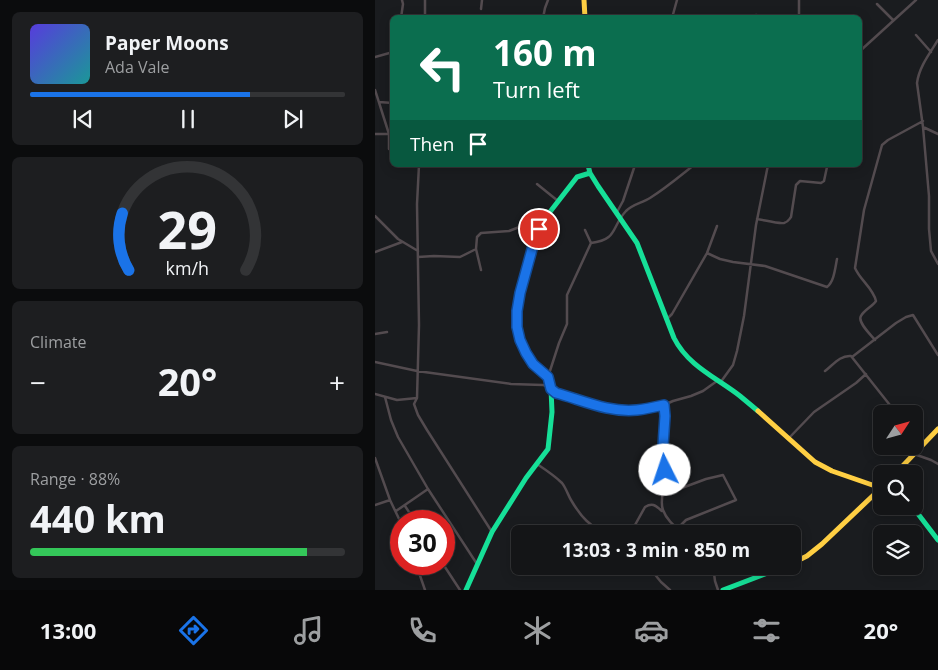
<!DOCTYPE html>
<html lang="en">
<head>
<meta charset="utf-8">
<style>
	:root { --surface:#141517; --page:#1d1e20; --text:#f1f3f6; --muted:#9d9fa1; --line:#333436; --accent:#1a73e8 }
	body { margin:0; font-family:"Open Sans",sans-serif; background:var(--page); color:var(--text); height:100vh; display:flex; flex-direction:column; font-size:19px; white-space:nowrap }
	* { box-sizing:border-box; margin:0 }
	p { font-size:16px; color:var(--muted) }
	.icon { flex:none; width:28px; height:28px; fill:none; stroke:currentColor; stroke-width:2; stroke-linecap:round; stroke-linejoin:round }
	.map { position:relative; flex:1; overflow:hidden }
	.sheet { display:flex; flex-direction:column; gap:12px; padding:12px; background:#0b0c0d; width:375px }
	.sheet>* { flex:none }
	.hud { position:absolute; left:15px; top:15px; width:472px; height:152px; border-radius:8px; box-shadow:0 2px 12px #0003,0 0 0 1px var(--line); background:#0b6e4f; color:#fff; overflow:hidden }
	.needle { width:32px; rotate:54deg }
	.controls { position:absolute; left:498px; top:405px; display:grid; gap:10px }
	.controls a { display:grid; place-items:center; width:50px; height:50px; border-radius:8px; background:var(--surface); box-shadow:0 2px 12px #0003,0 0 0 1px var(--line); font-size:25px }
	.speed { position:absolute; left:15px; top:510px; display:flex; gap:10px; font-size:25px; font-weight:700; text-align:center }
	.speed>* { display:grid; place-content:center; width:65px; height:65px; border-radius:50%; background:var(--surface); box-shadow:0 2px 12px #0003,0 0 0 1px var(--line); line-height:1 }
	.speed .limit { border:8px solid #d22; background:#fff; color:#111 }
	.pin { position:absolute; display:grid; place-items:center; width:42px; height:42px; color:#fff; margin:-21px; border:2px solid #fff; border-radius:50%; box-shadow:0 1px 5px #0007 }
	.me { position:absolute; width:55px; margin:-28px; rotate:356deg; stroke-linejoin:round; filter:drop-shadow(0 0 4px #0008) }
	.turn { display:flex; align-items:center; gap:18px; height:105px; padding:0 20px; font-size:22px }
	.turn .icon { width:65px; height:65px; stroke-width:2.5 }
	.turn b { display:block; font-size:35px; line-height:42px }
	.then { display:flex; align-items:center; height:48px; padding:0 20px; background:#0003; gap:10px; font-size:19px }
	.big { font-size:38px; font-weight:700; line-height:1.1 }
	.sheet .widget { flex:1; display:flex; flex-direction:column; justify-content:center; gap:8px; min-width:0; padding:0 18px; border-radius:8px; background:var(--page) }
	.sheet .dial { align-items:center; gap:0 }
	.dial svg { height:130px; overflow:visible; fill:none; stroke:var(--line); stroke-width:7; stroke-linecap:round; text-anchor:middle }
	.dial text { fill:var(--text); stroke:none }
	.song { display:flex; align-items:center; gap:15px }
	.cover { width:60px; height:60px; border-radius:8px; background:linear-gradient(135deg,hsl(250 70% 55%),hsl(180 70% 35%)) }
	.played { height:5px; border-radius:2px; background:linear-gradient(90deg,var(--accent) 70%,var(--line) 70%) }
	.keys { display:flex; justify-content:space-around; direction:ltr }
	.heat { display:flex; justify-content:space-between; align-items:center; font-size:28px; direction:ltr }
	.charge { height:8px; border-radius:4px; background:linear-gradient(90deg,#34c759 88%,var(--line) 0) }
	.trip { position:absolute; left:136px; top:525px; width:290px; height:50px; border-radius:8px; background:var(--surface); box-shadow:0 2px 12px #0003,0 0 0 1px var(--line); font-weight:700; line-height:50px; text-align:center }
	.tabs { display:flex; height:80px; justify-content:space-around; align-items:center; background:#080809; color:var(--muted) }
	.tabs .icon { width:35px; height:35px }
	.tabs .selected { color:var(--accent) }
	.tabs b { font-size:22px; color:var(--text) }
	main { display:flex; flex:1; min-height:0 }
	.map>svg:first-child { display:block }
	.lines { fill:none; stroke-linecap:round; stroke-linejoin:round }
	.street { stroke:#534b4f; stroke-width:2.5 }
	.fast { stroke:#16e098; stroke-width:5 }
	.slow { stroke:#ffcf43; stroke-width:5 }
	.route-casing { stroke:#114b97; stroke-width:12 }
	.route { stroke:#1a73e8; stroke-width:9 }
</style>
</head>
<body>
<main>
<section class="sheet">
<div class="widget">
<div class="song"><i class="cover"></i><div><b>Paper Moons</b><p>Ada Vale</p></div></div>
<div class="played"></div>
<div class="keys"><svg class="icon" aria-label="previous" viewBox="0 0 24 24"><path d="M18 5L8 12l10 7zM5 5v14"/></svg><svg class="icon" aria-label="pause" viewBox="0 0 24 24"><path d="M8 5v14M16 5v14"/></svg><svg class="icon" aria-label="next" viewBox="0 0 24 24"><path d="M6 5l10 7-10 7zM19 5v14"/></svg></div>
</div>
<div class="widget dial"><svg viewBox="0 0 100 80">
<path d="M14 69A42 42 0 1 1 86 69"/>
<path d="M14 69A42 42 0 0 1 10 34" stroke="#1a73e8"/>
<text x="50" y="56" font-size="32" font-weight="700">29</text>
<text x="50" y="72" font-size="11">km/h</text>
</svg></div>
<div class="widget"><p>Climate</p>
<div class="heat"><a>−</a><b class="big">20°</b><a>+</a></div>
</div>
<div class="widget"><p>Range · 88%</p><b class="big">440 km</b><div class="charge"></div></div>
</section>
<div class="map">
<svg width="563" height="590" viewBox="0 0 563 590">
	<rect width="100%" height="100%" fill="#1a1c1f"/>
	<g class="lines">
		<!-- street -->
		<path class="street" d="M50,0V18
			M502,4L518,20
			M106,9L107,0
			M381,15L402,18
			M26,18L28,4L27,0
			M168,18L170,8L173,0
			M297,18L302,0
			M424,18V0
			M541,35L556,52
			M563,40C555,53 544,67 542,83L548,127L554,196V229L556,251L563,264
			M485,51L541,0
			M0,57L18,52
			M0,90L14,134H0
			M4,102L18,103
			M548,127L563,134
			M14,149V134H18
			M44,165L42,204L44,325L42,398L39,404L43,415L52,430L117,532
			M162,184L183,201
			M242,212L248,201L260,165
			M0,216L23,239L43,251
			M382,219C389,220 403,224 409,223C413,222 413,221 416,217L421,185L425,181L446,183L449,181L452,167
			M216,243C243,240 236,227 251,211C258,204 267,203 275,198C291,188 305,176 319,165
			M101,249L106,270
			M0,252L27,242
			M332,253L345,259L358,262L390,266L452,287C459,282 460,269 462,259
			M43,257L59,256L85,257L101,249L102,237L106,233L134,231L147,226H152L164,230
			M292,319L297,314L332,253L342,226
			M0,334L12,332
			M500,340C496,335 482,322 486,316C489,310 497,307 501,301C498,288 485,280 480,268L489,210L507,145L513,140L548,121
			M477,357L521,323L531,317L538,315L563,355
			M0,362L42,371L136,384L168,385L172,386L181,393L230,408L245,410H261L289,405L298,401L316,396L328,391L342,381
			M450,371C458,365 465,355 476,356L522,414
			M173,377L184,343L192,324V295L216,243L210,230
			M345,383L358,365L362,351L369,316L381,225L393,165
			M0,394L22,400L42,398
			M10,397L16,420L23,437L53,489L102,564
			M289,405C291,418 289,431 289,444C288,455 291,465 290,475C290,487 284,500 288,510C292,521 301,527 309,534
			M413,439L439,412L481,383L491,374
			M534,446L539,454L556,460L563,464
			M0,458L15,500L26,523
			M162,464C171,470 180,476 187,483C191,488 193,495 196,500C206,517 215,527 233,534
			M288,495L331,479L348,475L361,500L311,520L306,525L305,531
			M0,505L15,500
			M30,506L40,521
			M21,511L53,489
			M255,534L270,507C278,502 281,506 287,511
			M353,534L372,527
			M41,564L50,590
			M68,564L85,590
			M273,566L286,582L295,590
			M338,566L340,581L343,590"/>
		<!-- fast -->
		<path class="fast" d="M213,165L215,173L223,186L262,243L299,338C313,366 342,378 365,396C371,401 377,406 383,411
			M537,506L563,540
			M91,590L117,532L151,478L173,449L177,412L176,389L173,377L156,361L149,350L145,340L142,317L145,293L159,242L171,217L202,177L215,173
			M348,590L411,566"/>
		<!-- slow -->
		<path class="slow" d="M209,0L210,18
			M383,411L440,462L457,471L506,488
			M520,474L563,429
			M418,563L432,556L447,544L506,488"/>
	</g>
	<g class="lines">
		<defs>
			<path id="route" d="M164,229L159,242L145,293L142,311V327L145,340L151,353L158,364L173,377L176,389L181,393C207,400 234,413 262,410C271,409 280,407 289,405L290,416L288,446L290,470"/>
		</defs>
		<!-- route casing -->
		<use href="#route" class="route-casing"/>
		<!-- route -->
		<use href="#route" class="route"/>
	</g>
</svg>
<div class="controls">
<a><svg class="needle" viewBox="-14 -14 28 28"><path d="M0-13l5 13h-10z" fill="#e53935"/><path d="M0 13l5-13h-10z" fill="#9d9fa1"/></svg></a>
<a><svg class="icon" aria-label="search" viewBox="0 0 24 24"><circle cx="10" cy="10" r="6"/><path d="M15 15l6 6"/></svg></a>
<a><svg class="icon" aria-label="layers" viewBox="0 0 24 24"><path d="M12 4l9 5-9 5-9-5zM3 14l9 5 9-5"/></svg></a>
</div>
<div class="speed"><div class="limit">30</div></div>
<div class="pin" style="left:164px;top:229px;background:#d93025"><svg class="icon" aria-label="arrive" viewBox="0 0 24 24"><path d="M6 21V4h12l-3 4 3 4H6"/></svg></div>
<svg class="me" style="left:290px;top:470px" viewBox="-20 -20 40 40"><circle r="19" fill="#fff"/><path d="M0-13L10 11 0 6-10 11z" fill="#1a73e8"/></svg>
<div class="trip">13:03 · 3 min · 850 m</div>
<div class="hud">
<div class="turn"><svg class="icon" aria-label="left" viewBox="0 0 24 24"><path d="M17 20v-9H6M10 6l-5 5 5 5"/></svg><div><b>160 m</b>Turn left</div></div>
<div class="then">Then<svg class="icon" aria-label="arrive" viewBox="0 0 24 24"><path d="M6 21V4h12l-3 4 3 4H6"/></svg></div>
</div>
</div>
</main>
<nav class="tabs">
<b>13:00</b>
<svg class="icon selected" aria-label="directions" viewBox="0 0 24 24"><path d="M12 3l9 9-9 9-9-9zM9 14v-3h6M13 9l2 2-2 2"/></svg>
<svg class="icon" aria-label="music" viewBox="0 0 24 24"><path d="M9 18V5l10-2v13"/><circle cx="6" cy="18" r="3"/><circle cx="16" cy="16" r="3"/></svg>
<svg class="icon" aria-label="phone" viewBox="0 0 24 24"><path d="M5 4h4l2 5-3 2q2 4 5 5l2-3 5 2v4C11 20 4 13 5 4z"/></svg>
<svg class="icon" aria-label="climate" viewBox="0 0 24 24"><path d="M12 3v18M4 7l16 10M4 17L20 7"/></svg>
<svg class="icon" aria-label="car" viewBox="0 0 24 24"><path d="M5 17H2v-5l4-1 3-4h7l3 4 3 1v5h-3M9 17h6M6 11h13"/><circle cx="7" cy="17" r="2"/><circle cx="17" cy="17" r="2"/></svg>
<svg class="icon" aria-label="filters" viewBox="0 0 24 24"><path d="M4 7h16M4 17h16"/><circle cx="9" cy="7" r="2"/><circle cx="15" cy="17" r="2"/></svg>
<b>20°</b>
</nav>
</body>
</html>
